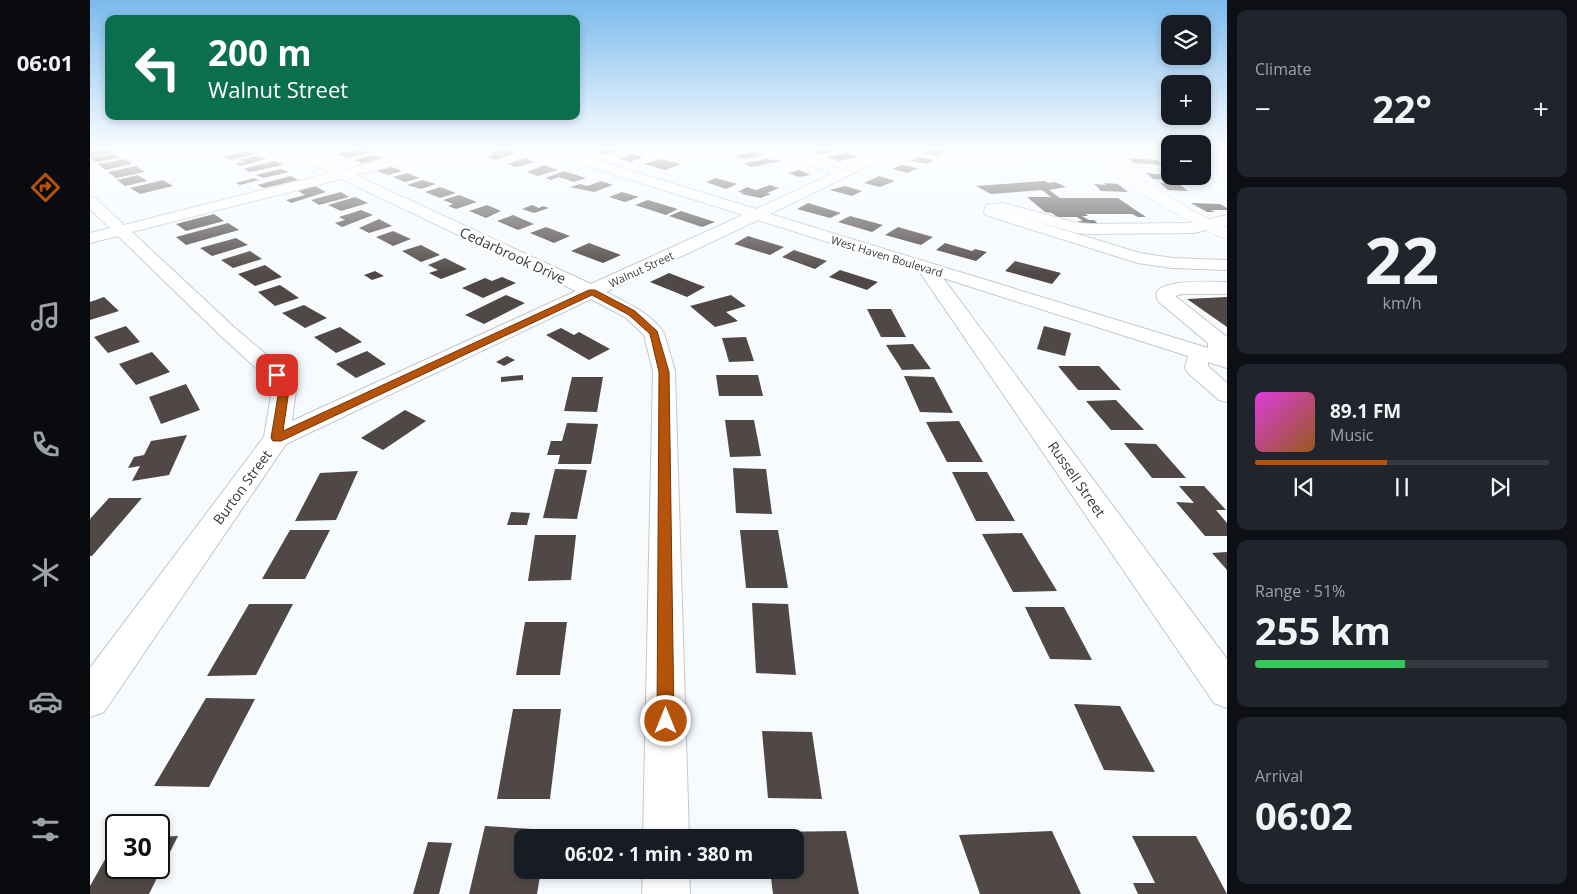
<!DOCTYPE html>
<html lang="en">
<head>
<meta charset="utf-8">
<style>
	:root { --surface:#171b24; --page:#20242c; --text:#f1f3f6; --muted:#9ea1a6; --line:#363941; --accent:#b45309 }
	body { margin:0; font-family:"Open Sans",sans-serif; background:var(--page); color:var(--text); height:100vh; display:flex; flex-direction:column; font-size:19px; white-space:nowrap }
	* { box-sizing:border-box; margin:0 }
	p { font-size:16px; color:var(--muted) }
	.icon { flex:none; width:28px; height:28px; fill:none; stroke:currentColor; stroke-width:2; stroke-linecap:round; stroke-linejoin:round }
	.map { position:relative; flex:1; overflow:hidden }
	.details { display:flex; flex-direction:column; gap:10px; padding:10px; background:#0d0f14; width:350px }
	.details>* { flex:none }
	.hud { position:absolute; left:15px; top:15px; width:475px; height:105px; border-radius:10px; box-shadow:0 2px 8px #0003; background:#0b6e4f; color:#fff; overflow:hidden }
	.fabs { position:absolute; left:1071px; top:15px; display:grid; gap:10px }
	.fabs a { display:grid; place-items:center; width:50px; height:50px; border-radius:10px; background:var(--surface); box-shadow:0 2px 8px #0003; font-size:25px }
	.speed { position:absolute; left:15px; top:814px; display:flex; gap:10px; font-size:25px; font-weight:700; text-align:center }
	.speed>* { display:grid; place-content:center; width:65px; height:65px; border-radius:50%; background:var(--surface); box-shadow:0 2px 8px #0003; line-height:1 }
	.speed .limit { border:2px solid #111; border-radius:8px; background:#fff; color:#111 }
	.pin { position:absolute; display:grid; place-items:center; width:42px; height:42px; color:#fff; margin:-21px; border-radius:10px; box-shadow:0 2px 8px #0006 }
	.me { position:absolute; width:55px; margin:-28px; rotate:0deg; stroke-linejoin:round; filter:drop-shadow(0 0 4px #0008) }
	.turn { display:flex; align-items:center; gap:18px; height:105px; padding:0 20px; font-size:22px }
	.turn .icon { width:65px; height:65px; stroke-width:2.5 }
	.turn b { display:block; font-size:35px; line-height:42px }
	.big { font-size:38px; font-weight:700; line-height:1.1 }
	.details .widget { flex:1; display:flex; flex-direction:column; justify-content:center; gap:8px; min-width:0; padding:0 18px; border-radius:10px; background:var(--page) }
	.details .dial { align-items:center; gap:0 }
	.dial b { font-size:65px; line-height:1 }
	.song { display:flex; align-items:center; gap:15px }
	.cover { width:60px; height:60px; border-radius:8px; background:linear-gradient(135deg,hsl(300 70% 55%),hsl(30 70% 35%)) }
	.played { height:5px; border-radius:2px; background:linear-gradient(90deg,var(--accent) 45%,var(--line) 45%) }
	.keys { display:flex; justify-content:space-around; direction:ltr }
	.heat { display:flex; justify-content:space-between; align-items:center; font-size:28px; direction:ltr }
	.charge { height:8px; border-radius:4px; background:linear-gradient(90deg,#34c759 51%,var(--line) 0) }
	.trip { position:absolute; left:424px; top:829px; width:290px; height:50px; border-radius:10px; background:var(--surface); box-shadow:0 2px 8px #0003; font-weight:700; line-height:50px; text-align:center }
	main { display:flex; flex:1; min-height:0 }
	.tab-bar { display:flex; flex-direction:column; width:90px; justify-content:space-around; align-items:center; background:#090b0e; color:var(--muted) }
	.tab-bar .icon { width:35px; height:35px }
	.tab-bar .active { color:var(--accent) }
	.tab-bar b { font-size:22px; color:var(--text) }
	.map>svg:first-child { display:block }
	.building { fill:#4f4846 }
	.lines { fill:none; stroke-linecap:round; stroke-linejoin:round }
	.minor-casing { stroke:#c2c8cd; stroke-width:2 }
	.major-casing { stroke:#c2c8cd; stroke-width:1 }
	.minor { fill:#fff; fill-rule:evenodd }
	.major { fill:#fff; fill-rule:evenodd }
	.route { fill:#b45309; stroke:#753606 }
	.labels { text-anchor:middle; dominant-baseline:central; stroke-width:5; stroke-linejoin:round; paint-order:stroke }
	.far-street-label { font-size:11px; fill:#383b3d; stroke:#fff }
	.street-label { font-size:14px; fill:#383b3d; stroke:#fff }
</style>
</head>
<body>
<main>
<nav class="tab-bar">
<b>06:01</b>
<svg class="icon active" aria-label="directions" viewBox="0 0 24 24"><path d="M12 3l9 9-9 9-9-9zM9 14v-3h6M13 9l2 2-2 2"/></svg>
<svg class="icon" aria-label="music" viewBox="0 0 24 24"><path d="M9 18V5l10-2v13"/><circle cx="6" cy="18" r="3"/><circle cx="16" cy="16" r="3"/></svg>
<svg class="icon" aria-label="phone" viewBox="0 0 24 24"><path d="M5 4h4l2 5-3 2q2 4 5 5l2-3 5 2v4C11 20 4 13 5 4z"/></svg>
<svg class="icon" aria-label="climate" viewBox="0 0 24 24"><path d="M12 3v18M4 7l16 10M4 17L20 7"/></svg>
<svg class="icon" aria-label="car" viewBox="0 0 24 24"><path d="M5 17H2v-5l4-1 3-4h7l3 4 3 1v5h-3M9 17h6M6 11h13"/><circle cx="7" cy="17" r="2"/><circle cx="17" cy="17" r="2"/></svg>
<svg class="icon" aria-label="filters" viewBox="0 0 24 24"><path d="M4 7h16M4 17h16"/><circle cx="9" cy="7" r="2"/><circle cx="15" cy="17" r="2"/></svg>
</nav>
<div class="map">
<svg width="1137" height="894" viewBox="0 0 1137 894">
	<rect width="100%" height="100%" fill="#f7fbfe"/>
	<!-- building -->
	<path class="building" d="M6,149H19L24,152L0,157V150Z
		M269,149L279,153L257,158L248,154Z
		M410,149H413L427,153L405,160L396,157L405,154L399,152Z
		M512,149H528L531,150L517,155L505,152Z
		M750,149L731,154L725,152L728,151L725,150Z
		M842,149L855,152L847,156L836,153L839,152L833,151Z
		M158,151L165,154L139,160L132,157Z
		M662,152L671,156L654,159L646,156Z
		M757,153L768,157L748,161L737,157Z
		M23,154L30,158L6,162L0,158Z
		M543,154L554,157L540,162L530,159Z
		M284,155L293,158L272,163L264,160Z
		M167,156L177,159L150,166L145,164L155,162L150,160Z
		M828,157L844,160L837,164L821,161Z
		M436,158L444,162L427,167L417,164Z
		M1039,158L1067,160L1073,165L1043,163Z
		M35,159L42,164L15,170L8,164Z
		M570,159L591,164L575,170L554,164Z
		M677,159L692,161L661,167L654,163Z
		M185,161L193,165L160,172L153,169Z
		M454,165L468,170L448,176L437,172Z
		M811,165L828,168L818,173L802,169Z
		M46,166L55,172L26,178L18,172Z
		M301,167L312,171L298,175L287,171Z
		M191,169L199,172L173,178L166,175Z
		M709,170L720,175L709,177L698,173Z
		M474,171L496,178L484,182L469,177L461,180L455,178Z
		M317,173L330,178L315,182L303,177Z
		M1056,173L1078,175L1085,180L1063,179Z
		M48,175L57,181L35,186L27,180Z
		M201,176L208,180L174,188L167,185Z
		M789,176L805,181L790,187L774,183Z
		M164,178L169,180L150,185L146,183Z
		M626,178L647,184L636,189L616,182Z
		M73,180L83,186L50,194L40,188Z
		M332,180L346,184L331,189L317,185Z
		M511,181L523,185L504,192L480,187L490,184L497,186Z
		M954,181L959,183L965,182L976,187L959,190L970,198H1028L1056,217H1048L1042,214H996L998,216H992L999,220H1004L1013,228H998L988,221H993L987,217H967L962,213L955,212L937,197H961L952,190L901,194L886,186Z
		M1014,183L1028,184L1038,192L1011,191L1004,184L1016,185Z
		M1070,183L1089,184L1098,191L1078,190Z
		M680,185L689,188L677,193L681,194L671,198L651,194L654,193L648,192L657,187L666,190Z
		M225,186L236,192L201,203L196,200L215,195L208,191Z
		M755,186L772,191L762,196L740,190Z
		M350,187L366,193L350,198L335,192Z
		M251,192L259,197L229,205L221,200Z
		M532,192L549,197L535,202L519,197Z
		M369,195L387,202L366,209L358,206L363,204L353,200Z
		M265,197L278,203L251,211L238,205Z
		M558,200L588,209L576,215L545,205Z
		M718,203L751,213L740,218L707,209Z
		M1101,203L1130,204L1137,208V210H1121L1125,212H1117Z
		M397,205L411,211L396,218L379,211Z
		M442,205L449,208L453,206L459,208L444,213L432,209Z
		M271,210L283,215L252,227L245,223L255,220L249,217Z
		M591,211L625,222L612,227L579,216Z
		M124,214L134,221L96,231L86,224Z
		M423,215L444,224L428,230L407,221Z
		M760,216L793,225L782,232L748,222Z
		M289,219L302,226L279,233L269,228Z
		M138,223L149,230L96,245L86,237Z
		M456,227L480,236L464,243L440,233Z
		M808,227L843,237L831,245L795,235Z
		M303,231L321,239L303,246L286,237Z
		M658,236L694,247L680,255L644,244Z
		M146,238L158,245L122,256L110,248Z
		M499,243L531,255L513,263L481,251Z
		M855,243L882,251L885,249L897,252L886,261L846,250Z
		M331,245L350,255L331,262L312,251Z
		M704,250L737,261L725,269L692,257Z
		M160,251L172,259L143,268L131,260Z
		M355,258L377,269L351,279L339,273L348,270L338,265Z
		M925,261L971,273L962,284L915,271Z
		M175,265L192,277L165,286L148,274Z
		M750,270L788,282L777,290L739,277Z
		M285,271L294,276L282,280L274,275Z
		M579,273L615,287L597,297L560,282Z
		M412,277L426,283L393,298L372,288L395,278L402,281Z
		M190,285L209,298L185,306L168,292Z
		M416,295L435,303L394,324L375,315Z
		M641,295L656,306L636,312L648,321L625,327L600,306Z
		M14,297L29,311L0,320V302Z
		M1137,297V327L1097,299Z
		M214,305L237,318L215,328L192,313Z
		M777,309H801L816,337H791Z
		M36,326L50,342L18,353L4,337Z
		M954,326L981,333L975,356L947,349Z
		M250,327L272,342L246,353L224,337Z
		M471,328L484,335L489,332L520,349L499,360L456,335Z
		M656,337L664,361L639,362L632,338Z
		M823,344L841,369L812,370L796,345Z
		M277,351L296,364L266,378L246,364Z
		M62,352L80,372L46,385L29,364Z
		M417,356L425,360L414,366L406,362Z
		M968,366H1009L1031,390H988Z
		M433,375V380L411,382V377Z
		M626,375H668L673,396H629Z
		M814,376L844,377L863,413L830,412Z
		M482,377H513L507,412L474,411Z
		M96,384L110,410L71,424L59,397Z
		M1026,400L1054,430H1021L996,401Z
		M315,410L336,421L293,450L271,438Z
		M635,420H664L671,456L640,457Z
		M869,421L893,462H857L836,422Z
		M477,423L508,424L501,464H468L470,455H457L461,441H472Z
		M97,435L79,475L42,481L50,466L38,468L44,457L54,455L61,441Z
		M1034,443L1066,444L1096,478H1062Z
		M643,468L676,469L682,514L646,513Z
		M465,469L497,470L487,519L453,518Z
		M268,471L246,520L205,521L230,473Z
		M862,472H897L925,521H886Z
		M1089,486H1114L1136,510H1126L1137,523V536H1115L1086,502L1104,503Z
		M19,498H52L2,556H0V519Z
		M421,512L440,513L437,525H417Z
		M200,530H240L215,579H172Z
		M650,530H688L698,588H656Z
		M932,533L967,591L923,592L892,534Z
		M445,535H486L481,580L438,581Z
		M1137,552V570L1122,553Z
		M662,603L698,604L706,675L666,673Z
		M159,604H203L166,675L117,676Z
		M935,607H974L1002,660L960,659Z
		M435,622H477L470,675H426Z
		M116,698L165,699L119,787L64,786Z
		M984,704L1030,706L1065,772L1014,770Z
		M423,709H471L460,799H407Z
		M672,731L722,732L732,799L678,798Z
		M395,826L458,830L457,838H432V870H451L447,894H379Z
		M756,831L769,894H683L680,870H705V838H676V832Z
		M962,831L991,894H890L869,835Z
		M88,836L59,894H0V886L26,840V868H69V837Z
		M1042,836H1106L1137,894H1048L1043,883H1065Z
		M338,842L362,843L349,894H323Z"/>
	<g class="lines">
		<defs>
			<path id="minor" d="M193,149H209L254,170L336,149H358L356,152L265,175L501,284L653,215L453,152L451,149H470L666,209L742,174L685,149H702L752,170L797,149H813L680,214L1118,348V343L1069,302C1052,277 1126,282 1137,282V294H1092L1085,296L1137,337V368L1118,362V366L1137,383V402L1129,400L1098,373L1095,368L1098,356L853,278L1137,659V708L1124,703L829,271L668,220L516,292C537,303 561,313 574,333L585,371L599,838H553L563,371L554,335L535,317L501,299L196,444L14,712L0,717V668L174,437L182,390L177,378L132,337L28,236L0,243V233L20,228L0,209V197L5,198L34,225L240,173ZM251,179L486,291L202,421L206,390L195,370L146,329L42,232Z
				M913,203L988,223L1001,224L1104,223L1137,215V225L1104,233L1001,234L987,233L931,217L1050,253L1082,258L1137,260V270L1082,268L1048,263L914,221L896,215L894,212L896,205Z
				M553,870H599L600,894H552Z"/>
			<path id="major" d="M1004,149H1017C1050,184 1095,207 1137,228V239C1126,236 1116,230 1106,224C1069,205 1029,183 1004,149Z"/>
		</defs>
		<!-- minor casing -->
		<use href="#minor" class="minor-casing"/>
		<!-- major casing -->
		<use href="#major" class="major-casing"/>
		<!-- minor -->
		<use href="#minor" class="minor"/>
		<!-- major -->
		<use href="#major" class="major"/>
	</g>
	<!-- sky -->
	<linearGradient id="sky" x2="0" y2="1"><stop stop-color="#7abaed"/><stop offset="0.54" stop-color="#fbfdff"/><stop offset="1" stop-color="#fbfdff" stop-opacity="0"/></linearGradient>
	<rect width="1137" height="274" fill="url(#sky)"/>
	<!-- route -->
	<path class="route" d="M499,290H505L545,311L567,331L579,372L584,721L582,727L576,729L570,727L567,721L569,372L560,334L539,315L502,295L191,441H183L181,438L189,390L182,375L184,373H191L199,390L193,431Z"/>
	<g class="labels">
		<!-- far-street labels -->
		<g class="far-street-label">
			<text transform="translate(797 256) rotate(17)">West Haven Boulevard</text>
			<text transform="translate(551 269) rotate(-25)">Walnut Street</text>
		</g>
		<!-- street labels -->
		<g class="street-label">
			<text transform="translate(423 255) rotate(25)">Cedarbrook Drive</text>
			<text transform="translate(987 479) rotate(55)">Russell Street</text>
			<text transform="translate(152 487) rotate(-54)">Burton Street</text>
		</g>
	</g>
</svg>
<div class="fabs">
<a><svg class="icon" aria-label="layers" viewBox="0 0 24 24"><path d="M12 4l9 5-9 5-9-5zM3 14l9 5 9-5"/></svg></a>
<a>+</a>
<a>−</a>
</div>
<div class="speed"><div class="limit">30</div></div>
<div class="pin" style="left:187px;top:375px;background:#d93025"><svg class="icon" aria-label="arrive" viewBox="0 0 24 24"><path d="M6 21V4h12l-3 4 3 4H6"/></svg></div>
<svg class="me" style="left:576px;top:721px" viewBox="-20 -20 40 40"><circle r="17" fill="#b45309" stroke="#fff" stroke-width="3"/><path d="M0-11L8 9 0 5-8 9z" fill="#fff"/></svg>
<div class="trip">06:02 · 1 min · 380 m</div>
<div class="hud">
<div class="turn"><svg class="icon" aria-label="left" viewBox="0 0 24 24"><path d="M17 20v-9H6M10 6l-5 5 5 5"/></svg><div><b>200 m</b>Walnut Street</div></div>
</div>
</div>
<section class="details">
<div class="widget"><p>Climate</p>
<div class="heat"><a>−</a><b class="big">22°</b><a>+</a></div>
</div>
<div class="widget dial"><b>22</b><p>km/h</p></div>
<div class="widget">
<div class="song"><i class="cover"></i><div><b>89.1 FM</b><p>Music</p></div></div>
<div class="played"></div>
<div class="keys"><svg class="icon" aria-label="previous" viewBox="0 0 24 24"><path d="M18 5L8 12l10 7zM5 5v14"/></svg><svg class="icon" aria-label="pause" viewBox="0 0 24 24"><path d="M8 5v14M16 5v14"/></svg><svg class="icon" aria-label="next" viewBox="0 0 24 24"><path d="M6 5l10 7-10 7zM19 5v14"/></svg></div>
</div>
<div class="widget"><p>Range · 51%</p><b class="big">255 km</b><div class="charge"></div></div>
<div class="widget"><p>Arrival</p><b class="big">06:02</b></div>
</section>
</main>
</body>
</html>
